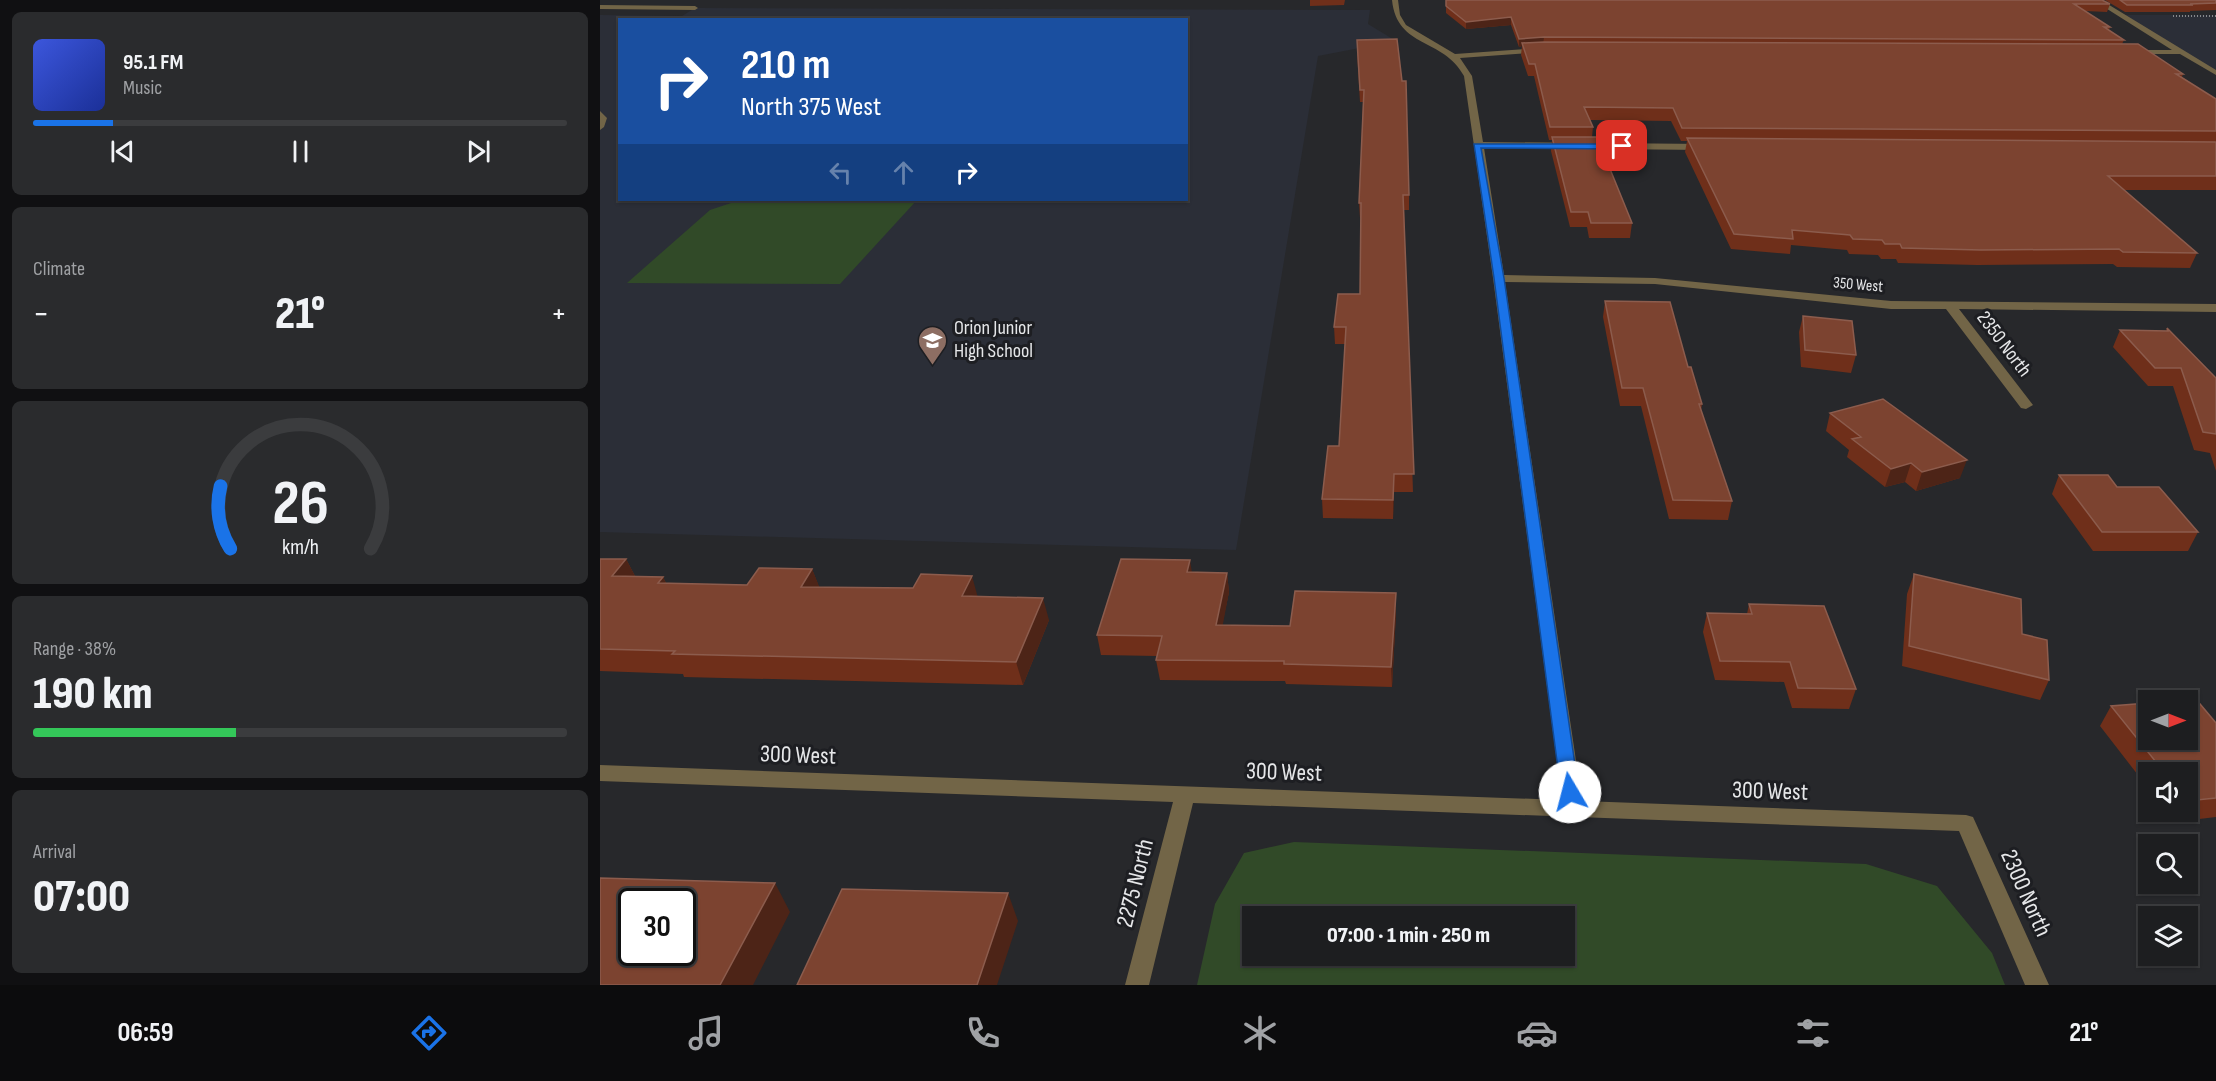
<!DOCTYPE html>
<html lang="en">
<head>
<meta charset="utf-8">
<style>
	:root { --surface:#1d1e20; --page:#2a2b2d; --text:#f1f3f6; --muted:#a0a2a5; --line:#3b3c3e; --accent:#1a73e8 }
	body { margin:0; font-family:"Sofia Sans Condensed",sans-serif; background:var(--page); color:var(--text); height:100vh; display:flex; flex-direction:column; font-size:22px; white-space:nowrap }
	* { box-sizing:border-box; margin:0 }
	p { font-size:20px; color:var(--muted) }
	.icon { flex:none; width:33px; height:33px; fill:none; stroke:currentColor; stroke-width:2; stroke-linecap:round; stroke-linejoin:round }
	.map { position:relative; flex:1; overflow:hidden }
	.drawer { display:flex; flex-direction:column; gap:12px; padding:12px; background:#101012; width:600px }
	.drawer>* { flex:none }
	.guide { position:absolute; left:18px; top:18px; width:570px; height:183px; border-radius:0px; box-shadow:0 2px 4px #0004,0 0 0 2px var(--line); background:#1a4fa0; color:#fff; overflow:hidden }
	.needle { width:39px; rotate:90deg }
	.tools { position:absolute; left:1538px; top:690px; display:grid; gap:12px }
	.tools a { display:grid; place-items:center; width:60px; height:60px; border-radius:0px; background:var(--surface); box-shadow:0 2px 4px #0004,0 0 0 2px var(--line); font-size:30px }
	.speed { position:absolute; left:18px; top:888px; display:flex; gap:12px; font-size:30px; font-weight:700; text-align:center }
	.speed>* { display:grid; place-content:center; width:78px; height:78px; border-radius:50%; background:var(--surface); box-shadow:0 2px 4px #0004,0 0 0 2px var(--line); line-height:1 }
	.speed .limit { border:3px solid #111; border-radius:9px; background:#fff; color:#111 }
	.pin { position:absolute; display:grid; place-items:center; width:51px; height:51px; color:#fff; margin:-26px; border-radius:12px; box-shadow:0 3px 9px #0006 }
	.me { position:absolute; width:66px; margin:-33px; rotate:352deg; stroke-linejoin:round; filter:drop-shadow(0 0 4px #0008) }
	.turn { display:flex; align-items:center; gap:21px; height:126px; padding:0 24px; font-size:27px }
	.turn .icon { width:78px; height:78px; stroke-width:2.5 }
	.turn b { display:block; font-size:42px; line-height:51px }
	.lanes { display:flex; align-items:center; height:57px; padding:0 24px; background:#0003; justify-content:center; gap:30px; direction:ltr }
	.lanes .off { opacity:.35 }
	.big { font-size:45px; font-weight:800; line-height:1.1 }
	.drawer .widget { flex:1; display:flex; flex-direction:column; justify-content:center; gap:9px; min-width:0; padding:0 21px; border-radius:9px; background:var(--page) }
	.drawer .dial { align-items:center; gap:0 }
	.dial svg { height:156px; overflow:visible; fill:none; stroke:var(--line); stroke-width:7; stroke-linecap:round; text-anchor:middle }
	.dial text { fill:var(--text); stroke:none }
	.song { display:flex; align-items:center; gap:18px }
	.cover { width:72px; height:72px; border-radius:9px; background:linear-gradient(135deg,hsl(230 70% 55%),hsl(230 70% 35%)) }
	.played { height:6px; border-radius:3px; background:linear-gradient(90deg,var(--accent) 15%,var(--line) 15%) }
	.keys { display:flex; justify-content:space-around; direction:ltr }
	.heat { display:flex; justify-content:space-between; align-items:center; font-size:33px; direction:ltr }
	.charge { height:9px; border-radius:4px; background:linear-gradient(90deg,#34c759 38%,var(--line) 0) }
	.trip { position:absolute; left:642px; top:906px; width:333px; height:60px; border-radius:0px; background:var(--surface); box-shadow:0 2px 4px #0004,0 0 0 2px var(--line); font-weight:800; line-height:60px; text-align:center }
	.tab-bar { display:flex; height:96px; justify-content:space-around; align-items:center; background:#0c0c0d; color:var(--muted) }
	.tab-bar .icon { width:42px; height:42px }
	.tab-bar .current { color:var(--accent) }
	.tab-bar b { font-size:27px; color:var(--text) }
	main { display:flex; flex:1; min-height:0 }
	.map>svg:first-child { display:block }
	.built { fill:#2b2e37; fill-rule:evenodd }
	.green { fill:#314a28; fill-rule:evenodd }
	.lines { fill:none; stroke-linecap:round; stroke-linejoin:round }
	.path { stroke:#87888a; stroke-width:2; stroke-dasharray:1 2; stroke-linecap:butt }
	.minor { fill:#726547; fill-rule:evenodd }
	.wall { fill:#6f2f1a }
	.shaded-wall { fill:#4d2417 }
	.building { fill:#7c4330; stroke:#8c5c4d; stroke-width:1.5; fill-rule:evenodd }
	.route { fill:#1a73e8; stroke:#114b97; stroke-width:1.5 }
	.labels { text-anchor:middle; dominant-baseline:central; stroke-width:6; stroke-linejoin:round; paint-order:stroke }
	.far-street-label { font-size:16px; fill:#e6e7e9; stroke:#1d1e22 }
	.poi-label { font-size:20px; fill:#e6e7e9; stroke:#1d1e22; text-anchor:start }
	.street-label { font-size:20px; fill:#e6e7e9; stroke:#1d1e22 }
	.near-street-label { font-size:24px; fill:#e6e7e9; stroke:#1d1e22 }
</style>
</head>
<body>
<main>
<section class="drawer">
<div class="widget">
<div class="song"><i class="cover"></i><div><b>95.1 FM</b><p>Music</p></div></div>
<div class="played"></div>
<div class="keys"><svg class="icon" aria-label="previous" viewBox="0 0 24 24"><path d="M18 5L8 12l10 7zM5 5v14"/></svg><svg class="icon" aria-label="pause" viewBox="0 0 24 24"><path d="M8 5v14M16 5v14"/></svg><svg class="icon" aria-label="next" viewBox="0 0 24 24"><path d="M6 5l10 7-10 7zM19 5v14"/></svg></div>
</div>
<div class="widget"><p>Climate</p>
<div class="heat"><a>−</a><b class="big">21°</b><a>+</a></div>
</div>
<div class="widget dial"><svg viewBox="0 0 100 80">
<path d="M14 69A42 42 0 1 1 86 69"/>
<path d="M14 69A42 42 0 0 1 9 37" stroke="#1a73e8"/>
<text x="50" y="56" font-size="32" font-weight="700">26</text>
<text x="50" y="72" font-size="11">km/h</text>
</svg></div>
<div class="widget"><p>Range · 38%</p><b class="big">190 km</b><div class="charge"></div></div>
<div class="widget"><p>Arrival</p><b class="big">07:00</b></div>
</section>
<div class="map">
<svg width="1616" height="985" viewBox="0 0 1616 985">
	<rect width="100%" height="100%" fill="#27282b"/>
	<!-- built -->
	<path class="built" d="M95,8L770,10L768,24L796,41L718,56L636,550L0,532V15L82,16ZM20,20H586V200H20Z
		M1523,15H1616V72Z"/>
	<!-- green -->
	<path class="green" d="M140,200H317L240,284L27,283L110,210Z
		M694,842L1266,864L1337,886L1392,953L1405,985H597L615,904L644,853ZM652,916H964V956H652Z"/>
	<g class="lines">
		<!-- path -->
		<path class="path" d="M1573,16H1616"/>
		<!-- minor -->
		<path class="minor" d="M792,0H798L800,15L806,25L855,54L942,48L946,50L942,52L860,58L872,76L883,142L1105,144L1110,147L1105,150L884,148L904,275L1055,278L1291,301L1616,304V312L1359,309L1433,405L1426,409L1421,408L1346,309H1291L1055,284L905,282L982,801L1366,815L1373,817L1449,985H1425L1359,831L593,803L549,985H525L573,802L0,781V765L962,800L893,278L864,76C843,37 797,49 792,0Z
			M1493,0H1501L1616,70V75L1580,54H1527L1526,52L1530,50H1572Z
			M0,5L95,6L98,8L95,10L0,9Z
			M0,111L7,118L4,127L0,130Z"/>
	</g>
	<!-- wall -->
	<path class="wall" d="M710,0H745L744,5L710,6Z
		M846,0L1510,4L1507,12L1485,11L1510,27L1509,30L1524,40L1522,44L1583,74L1582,77L1616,99V190H1524L1597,253L1590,268L1517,267L1513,264L1377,265L1298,263L1296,259H1281L1278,255L1249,254L1247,250L1191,245L1190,254L1131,249L1085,152L1087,141H1081L1071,121L990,120L993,127L992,137L1032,223L1030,238H989L987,227H970L951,151L952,140H949L934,76H928L921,55L922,46L919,47L911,25L866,29L846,13Z
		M1505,0H1616V10L1590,11V12H1525Z
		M757,52L809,195V210H804L813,492H794L793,519L723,518L722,499L739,446L745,344H735L734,327L760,294L761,218H760L759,203L763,102H760Z
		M1005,301L1088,367L1102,404L1101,411L1132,501L1128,520L1069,519L1041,406H1020L1003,317Z
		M1203,316L1256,355L1251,373L1201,367L1199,332Z
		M1567,328L1616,378V471L1610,453L1594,450L1573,386H1548L1513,347L1520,330L1566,331Z
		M1230,413L1360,478L1316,491L1305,482L1285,487L1247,457L1249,450L1226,431Z
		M1459,475L1517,487L1598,532L1588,551H1493L1452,494Z
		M0,559H26L35,576L63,577L66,583L147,585L212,569L219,587L378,596L449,620L423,685L84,677L83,674L0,671Z
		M592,572L627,573L629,592L622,625L690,626L796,593V613L792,687L686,684L685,681L560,680L556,660L557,656L501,655L497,635Z
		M1314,574L1449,680L1440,700L1302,666L1307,594Z
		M1149,604L1256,689L1249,709L1192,708L1184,682L1115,680L1103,632L1107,613L1147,614Z
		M1511,706L1616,723V817L1574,822L1566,812H1587V772H1548V788L1500,726Z"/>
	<!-- shaded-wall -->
	<path class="shaded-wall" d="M911,17V25L866,29V22Z
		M944,37L943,45L922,43V46L919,47V39Z
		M1367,460L1360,478L1316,491L1322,472Z
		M1311,463L1305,482L1285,487L1291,469Z
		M794,474V492L793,519V500Z
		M26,559L38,582L12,576Z
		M590,560L593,579L587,572Z
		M212,569L221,591L201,587Z
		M627,573L629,592L619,645L616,625Z
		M372,576L378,598L362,596Z
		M63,577L74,600L58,583Z
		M796,593V613L792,687L791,667Z
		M443,598L449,620L423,685L416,662Z
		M175,883L190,912L153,985H120Z
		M408,893L418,921L397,985H377Z"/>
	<!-- building -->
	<path class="building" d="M846,0H1502L1510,4H1474L1510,27H1504L1524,40L944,37L919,39L911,17L866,22L846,6Z
		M1520,0H1616V3L1590,4L1593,5H1527Z
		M797,39L802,81H806L809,195H803L814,474H794L793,500L722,499L728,446H739L746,327H734L738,294H760L761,203H759L764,90H760L757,40Z
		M944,42L1538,44L1583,74H1576L1616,99V131L1082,128L1073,108L984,107L993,127H950L935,64H929L922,43Z
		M952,137H997L1032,223H991L988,212H971Z
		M1087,138L1616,142V176H1508L1597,253L1523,252L1519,249L1381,250L1302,248L1300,244H1285L1282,240L1253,239L1250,235L1192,230L1193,239L1134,234Z
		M1005,301L1070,302L1088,367H1091L1102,404H1099L1132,501L1073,500L1043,388H1022Z
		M1203,316L1252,321L1256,355L1205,350Z
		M1567,328L1616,378V434L1603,432L1581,368H1555L1520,330L1568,331Z
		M1283,399L1367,460L1322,472L1311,463L1291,469L1252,439L1261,437L1230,413Z
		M1459,475H1508L1517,487H1559L1598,532H1502Z
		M0,559H26L12,576L63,577L58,583L147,585L159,568L212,569L201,587L313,588L321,574L372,576L362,596L443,598L416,662L72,654L75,651L0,649Z
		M521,559L590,560L587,572L627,573L616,625L690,626L695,591L796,593L791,667L684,664V661L556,660L562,636L497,635Z
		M1314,574L1421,599L1422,634L1447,640L1449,680L1309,646Z
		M1149,604L1224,606L1256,689L1198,688L1190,662L1120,661L1107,613L1152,614Z
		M1595,698L1616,723V798L1587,801V772H1564L1511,706L1548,703V740H1587V700H1571Z
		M0,878L175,883L120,985H0ZM32,902H82V952H32Z
		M242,889L408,893L377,985H197Z"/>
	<!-- route -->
	<path class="route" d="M874,144H1022L1026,146L1022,149L881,148L904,278L979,792L977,797L970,799L964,797L961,792L894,278Z"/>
	<!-- icons -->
	<defs>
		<symbol id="school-pin" viewBox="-11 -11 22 30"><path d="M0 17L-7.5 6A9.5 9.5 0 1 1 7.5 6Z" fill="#8d6e63" stroke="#1d1e22"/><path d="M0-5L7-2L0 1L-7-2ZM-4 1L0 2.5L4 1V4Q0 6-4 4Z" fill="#fff"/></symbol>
	</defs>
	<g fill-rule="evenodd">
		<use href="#school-pin" x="316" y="324" width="33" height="45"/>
	</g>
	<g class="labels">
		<!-- far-street labels -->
		<g class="far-street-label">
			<text transform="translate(1258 285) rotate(5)">350 West</text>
		</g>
		<!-- poi labels -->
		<g class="poi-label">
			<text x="354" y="328">Orion Junior<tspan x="354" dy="23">High School</tspan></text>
		</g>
		<!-- street labels -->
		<g class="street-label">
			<text transform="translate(1404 344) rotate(53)">2350 North</text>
		</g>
		<!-- near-street labels -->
		<g class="near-street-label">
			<text transform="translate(198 755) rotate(2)">300 West</text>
			<text transform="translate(684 772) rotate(2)">300 West</text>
			<text transform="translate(1170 791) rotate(2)">300 West</text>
			<text transform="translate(535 883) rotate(-76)">2275 North</text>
			<text transform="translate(1426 893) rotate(66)">2300 North</text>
		</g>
	</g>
</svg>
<div class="tools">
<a><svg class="needle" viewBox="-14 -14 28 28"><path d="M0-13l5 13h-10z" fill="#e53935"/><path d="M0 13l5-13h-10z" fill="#a0a2a5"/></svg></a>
<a><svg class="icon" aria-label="sound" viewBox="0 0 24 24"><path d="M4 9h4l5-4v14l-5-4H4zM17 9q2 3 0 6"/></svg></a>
<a><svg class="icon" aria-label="search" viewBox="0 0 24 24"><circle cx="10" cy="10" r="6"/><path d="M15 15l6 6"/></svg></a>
<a><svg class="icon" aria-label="layers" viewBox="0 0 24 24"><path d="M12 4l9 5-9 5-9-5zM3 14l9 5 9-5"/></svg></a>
</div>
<div class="speed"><div class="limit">30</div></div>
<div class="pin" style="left:1022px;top:146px;background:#d93025"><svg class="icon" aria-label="arrive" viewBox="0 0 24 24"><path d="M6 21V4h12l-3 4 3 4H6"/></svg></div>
<svg class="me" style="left:970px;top:792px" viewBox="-20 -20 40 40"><circle r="19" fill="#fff"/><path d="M0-13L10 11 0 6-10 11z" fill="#1a73e8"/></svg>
<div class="trip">07:00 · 1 min · 250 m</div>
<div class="guide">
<div class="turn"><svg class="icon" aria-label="right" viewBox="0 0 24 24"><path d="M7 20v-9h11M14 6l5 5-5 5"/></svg><div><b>210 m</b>North 375 West</div></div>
<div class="lanes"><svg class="icon off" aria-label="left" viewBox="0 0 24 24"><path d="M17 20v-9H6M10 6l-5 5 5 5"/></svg><svg class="icon off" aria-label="ahead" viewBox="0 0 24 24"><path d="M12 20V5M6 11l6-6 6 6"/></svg><svg class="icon" aria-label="right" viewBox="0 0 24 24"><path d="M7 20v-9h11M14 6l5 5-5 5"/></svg></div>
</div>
</div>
</main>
<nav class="tab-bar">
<b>06:59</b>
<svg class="icon current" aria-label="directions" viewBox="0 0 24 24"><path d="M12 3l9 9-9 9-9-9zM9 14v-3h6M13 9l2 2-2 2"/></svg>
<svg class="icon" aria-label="music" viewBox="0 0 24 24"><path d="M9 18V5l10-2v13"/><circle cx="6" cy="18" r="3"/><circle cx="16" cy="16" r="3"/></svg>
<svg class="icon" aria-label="phone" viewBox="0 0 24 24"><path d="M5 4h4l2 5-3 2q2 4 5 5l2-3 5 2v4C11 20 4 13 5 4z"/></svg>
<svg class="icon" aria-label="climate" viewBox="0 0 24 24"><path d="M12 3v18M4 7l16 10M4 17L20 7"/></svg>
<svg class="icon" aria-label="car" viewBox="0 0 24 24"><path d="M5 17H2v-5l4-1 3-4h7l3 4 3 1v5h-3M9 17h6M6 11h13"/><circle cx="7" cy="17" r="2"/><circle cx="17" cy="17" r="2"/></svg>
<svg class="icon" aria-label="filters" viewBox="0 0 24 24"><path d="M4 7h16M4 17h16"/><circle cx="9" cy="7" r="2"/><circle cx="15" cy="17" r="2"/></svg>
<b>21°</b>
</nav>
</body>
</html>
